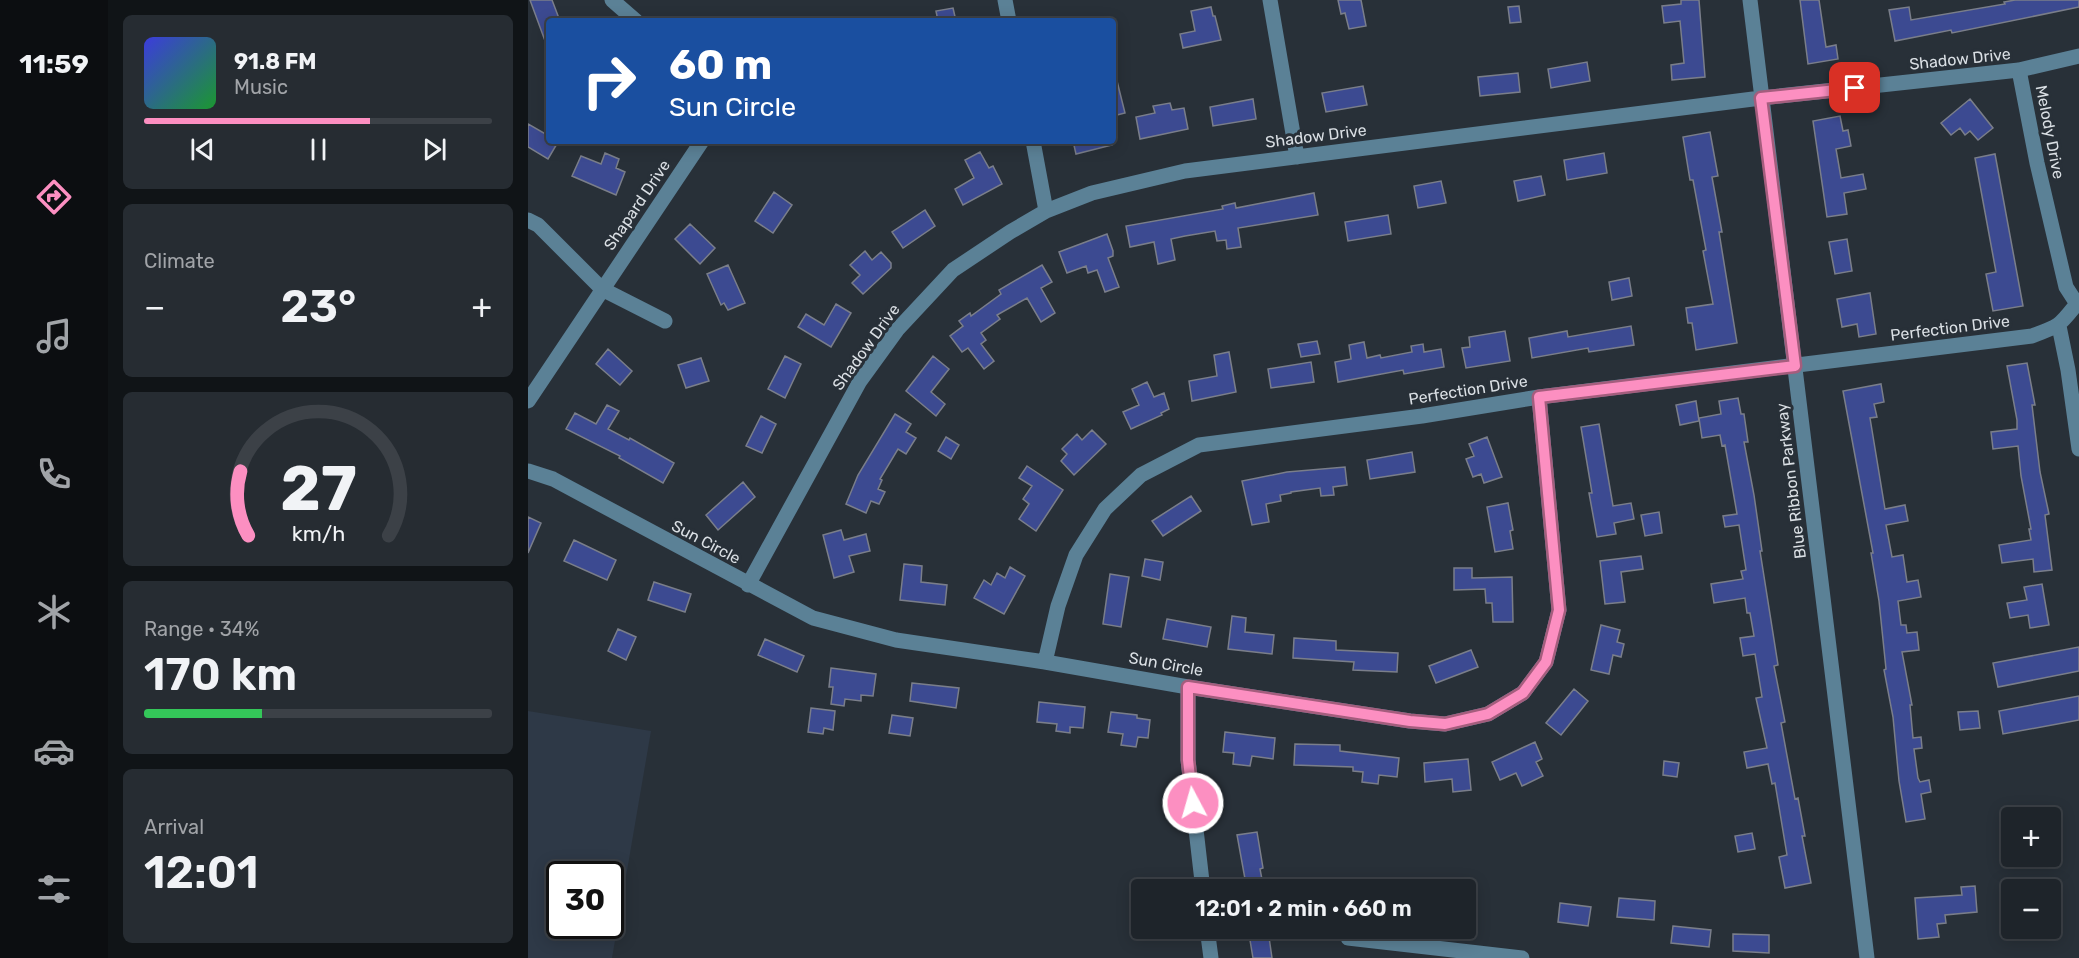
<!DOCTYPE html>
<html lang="en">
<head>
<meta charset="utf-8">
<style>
	:root { --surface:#1e242a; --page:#262c32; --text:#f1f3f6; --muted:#a1a4a8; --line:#3c4147; --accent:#fc8fc1 }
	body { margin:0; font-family:Rubik,sans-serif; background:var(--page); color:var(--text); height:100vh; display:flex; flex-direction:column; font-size:22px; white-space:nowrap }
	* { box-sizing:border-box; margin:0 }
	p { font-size:20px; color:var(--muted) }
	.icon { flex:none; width:33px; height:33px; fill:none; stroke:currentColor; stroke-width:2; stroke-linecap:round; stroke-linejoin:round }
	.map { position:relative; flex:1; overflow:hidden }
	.panel { display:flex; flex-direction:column; gap:15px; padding:15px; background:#101417; width:420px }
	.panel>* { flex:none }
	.top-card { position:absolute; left:18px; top:18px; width:570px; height:126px; border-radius:6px; box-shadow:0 3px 15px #0003,0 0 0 2px var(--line); background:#1a4fa0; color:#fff; overflow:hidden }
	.fabs { position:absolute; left:1473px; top:807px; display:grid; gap:12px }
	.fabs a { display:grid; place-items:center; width:60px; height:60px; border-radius:6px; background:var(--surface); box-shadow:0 3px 15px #0003,0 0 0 2px var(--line); font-size:30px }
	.speed { position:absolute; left:18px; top:861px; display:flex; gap:12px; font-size:30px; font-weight:700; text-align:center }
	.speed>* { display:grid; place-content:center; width:78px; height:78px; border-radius:50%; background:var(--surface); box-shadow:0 3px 15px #0003,0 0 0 2px var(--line); line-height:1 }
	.speed .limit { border:3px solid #111; border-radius:9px; background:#fff; color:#111 }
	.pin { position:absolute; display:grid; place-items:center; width:51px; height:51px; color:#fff; margin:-26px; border-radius:12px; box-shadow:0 3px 9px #0006 }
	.me { position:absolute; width:66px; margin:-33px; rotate:354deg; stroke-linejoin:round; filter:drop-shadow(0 0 4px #0008) }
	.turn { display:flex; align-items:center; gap:21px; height:126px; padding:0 24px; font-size:27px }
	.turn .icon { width:78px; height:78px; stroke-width:2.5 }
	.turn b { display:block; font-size:42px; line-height:51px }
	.big { font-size:45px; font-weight:600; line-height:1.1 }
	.panel .card { flex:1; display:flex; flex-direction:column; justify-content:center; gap:9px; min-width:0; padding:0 21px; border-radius:9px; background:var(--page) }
	.panel .dial { align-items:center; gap:0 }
	.dial svg { height:156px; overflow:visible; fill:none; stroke:var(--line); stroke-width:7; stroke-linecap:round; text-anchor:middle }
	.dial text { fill:var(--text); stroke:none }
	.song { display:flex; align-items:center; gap:18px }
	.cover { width:72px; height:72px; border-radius:9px; background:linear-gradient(135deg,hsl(240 70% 55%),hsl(130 70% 35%)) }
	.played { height:6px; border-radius:3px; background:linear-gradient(90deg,var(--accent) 65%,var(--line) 65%) }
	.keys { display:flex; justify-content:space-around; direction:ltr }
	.heat { display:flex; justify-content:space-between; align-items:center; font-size:33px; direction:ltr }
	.charge { height:9px; border-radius:4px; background:linear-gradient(90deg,#34c759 34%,var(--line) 0) }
	.trip { position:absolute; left:603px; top:879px; width:345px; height:60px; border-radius:6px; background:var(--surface); box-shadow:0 3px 15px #0003,0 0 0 2px var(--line); font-weight:600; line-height:60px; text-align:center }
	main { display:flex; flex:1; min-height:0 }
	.tabs { display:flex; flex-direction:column; width:108px; justify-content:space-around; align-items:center; background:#0c0e11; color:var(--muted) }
	.tabs .icon { width:42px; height:42px }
	.tabs .selected { color:var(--accent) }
	.tabs b { font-size:27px; color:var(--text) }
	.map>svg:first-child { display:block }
	.built { fill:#2e3947; fill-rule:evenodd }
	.building { fill:#3c4a91; stroke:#7a7e8a; stroke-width:1.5 }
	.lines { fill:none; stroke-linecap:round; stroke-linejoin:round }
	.minor { stroke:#5b8196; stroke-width:15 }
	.route-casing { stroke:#a45d7d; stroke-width:15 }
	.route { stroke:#fc8fc1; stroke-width:10 }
	.labels { text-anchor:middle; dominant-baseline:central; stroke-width:6; stroke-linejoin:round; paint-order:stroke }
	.street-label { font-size:16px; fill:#dadfe4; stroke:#283038 }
</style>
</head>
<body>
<main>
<nav class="tabs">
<b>11:59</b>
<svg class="icon selected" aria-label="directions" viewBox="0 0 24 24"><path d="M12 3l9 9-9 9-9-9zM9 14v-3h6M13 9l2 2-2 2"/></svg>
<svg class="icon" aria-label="music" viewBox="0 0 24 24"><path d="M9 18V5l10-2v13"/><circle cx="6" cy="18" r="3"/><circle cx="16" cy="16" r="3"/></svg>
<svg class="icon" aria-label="phone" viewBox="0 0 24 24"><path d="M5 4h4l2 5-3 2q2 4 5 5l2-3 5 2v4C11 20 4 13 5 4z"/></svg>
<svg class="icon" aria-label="climate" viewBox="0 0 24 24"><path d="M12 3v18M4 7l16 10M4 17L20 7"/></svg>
<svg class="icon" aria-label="car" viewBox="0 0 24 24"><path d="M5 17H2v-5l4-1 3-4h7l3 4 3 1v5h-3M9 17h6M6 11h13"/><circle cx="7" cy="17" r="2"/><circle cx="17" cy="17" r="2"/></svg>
<svg class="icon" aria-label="filters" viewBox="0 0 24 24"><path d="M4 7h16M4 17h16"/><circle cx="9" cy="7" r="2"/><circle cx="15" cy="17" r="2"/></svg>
</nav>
<section class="panel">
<div class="card">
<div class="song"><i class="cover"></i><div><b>91.8 FM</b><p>Music</p></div></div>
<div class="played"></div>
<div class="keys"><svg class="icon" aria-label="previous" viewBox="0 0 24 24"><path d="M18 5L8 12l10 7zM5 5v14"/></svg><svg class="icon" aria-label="pause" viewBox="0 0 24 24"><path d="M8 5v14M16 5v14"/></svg><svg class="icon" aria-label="next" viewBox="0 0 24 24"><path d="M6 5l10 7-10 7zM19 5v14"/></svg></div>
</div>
<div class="card"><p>Climate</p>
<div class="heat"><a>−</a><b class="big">23°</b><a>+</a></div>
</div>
<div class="card dial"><svg viewBox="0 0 100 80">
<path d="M14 69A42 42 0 1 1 86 69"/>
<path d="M14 69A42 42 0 0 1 10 36" stroke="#fc8fc1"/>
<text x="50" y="56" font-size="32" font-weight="700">27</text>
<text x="50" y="72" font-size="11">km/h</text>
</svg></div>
<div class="card"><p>Range · 34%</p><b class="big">170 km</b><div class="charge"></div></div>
<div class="card"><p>Arrival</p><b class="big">12:01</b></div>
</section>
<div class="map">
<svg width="1551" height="958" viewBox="0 0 1551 958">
	<rect width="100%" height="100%" fill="#283038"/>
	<!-- built -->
	<path class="built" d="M0,711L123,731L84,958H0ZM32,874H82V926H32Z"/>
	<!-- building -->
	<path class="building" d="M2,0H24L32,21H21V48L20,49Z
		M810,0H833L838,26L821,29L817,13L813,14Z
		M1153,0H1171L1177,77L1144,80L1143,65L1156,63L1152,21L1136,23L1134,6L1153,4Z
		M1272,0H1291L1298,47L1308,45L1310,59L1280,64Z
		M1487,0H1551V7L1424,33L1423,30L1367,41L1361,10L1381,7L1383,20L1477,4L1476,2Z
		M991,6L993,22L982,23L980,7Z
		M683,7L685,16H687L693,40L655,48L652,34L667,31L663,11Z
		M425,8L428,21H410L408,11Z
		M1059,62L1062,81L1023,88L1020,69Z
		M990,73L992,92L952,96L950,77Z
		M589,81L597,113L585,116V82Z
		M835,86L839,105L798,112L794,93Z
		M725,99L728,119L685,126L682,107Z
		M1442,99L1465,128L1450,140L1442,131L1437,135L1432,128L1423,135L1413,123Z
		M642,103L644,110L656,108L660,129L612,139L608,117L627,113L625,106Z
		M1312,116L1315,131L1320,130L1323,146L1308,149L1313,178L1335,174L1338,189L1316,193L1319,214L1299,217L1285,121Z
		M0,124L21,136V141L30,142L20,159L0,147Z
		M1182,132L1190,176L1184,177L1194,232H1191L1209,343L1168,350L1164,323H1160L1158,308L1185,304L1175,251L1178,250L1165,180H1162L1155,137Z
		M545,141H583L584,145L548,154Z
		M452,152L461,168L465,166L474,184L435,205L427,189L446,178L437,160Z
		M77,153L91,159L88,168L97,172L88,195L44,176L53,156L73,164Z
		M1076,153L1079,173L1039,180L1036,160Z
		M1467,154L1495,306L1465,311L1458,274L1468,272L1447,158Z
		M1013,176L1017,195L990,201L986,181Z
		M913,181L918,203L890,208L886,186Z
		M246,192L264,205L245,233L227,221Z
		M786,193L790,215L710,228L713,247L699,249L698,240L689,241L687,231L657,236L643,239L647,260L630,264L626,242L602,247L598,226L695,209L694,206L707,203L708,208Z
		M397,210L407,226L375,248L364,232Z
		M860,215L863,234L820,241L817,222Z
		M162,224L187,248L172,264L147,239Z
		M579,234L585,251V256L580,258L591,287L577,292L569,270L560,273L558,266L539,273L531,252Z
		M1319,239L1324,271L1307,274L1301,242Z
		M337,251L344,260L353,252L363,263V268L335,294L324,283L332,275L322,265Z
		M200,265L217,303L200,310L196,303L193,305L179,274Z
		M514,265L524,282L513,288L527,313L513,322L499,298L469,315L472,319L453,333L458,340L453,344L466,361L456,369L440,348L434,352L422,336L435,326L431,321L442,313L443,316L473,294L471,290Z
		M1101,278L1104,296L1084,300L1081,282Z
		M1342,293L1348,334L1331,337L1329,324L1314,327L1309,299Z
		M308,304L323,313L303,347L270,327L278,314L296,325Z
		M1103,326L1106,345L1061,352L1060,348L1004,358L1001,338L1039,331L1040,337Z
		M977,331L982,361L938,368L934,348L942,347L941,337Z
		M789,341L792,354L773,357L770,344Z
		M836,342L839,358L852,355L853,358L884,352L883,346L895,344L896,352L913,349L916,367L876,374L875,370L810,382L807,362L823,359L821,345Z
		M80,349L104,371L92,385L68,364Z
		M701,352L708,392L664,401L661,381L689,376L686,355Z
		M257,356L273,364L257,398L240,389Z
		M405,356L421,369L403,392L417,404L408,416L378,391Z
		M173,358L181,381L158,388L150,365Z
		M783,362L786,382L743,388L740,369Z
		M1499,363L1507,405H1504L1512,472L1521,514L1517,515L1524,570L1506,572L1505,559L1474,563L1471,545L1503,540L1501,529H1503L1493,476L1490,446L1465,449L1463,432L1489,429V420L1479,366Z
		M619,382L626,397L636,393L641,409L633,413L634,415L603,429L595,412L611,405L604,389Z
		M1353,384L1356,402L1346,404L1349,417L1342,418L1357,509L1377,505L1380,521L1358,525L1364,557L1375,555L1379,582L1390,580L1393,597L1370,601L1373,625H1378L1379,633L1389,632L1391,650L1374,652L1384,705H1382L1385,738L1393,737L1394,748L1386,749L1390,778L1392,782L1401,780L1403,792L1393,794L1397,819L1378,822L1371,781L1365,717L1356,670L1358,669L1351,601L1343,553H1345L1315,391Z
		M1210,398L1213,414H1216L1220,442H1216L1226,495L1234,551H1232L1250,665L1246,666L1257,722L1253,723L1267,799L1270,798L1277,836H1274L1283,883L1257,888L1251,857L1259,855L1247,783L1244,784L1240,764L1219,768L1216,752L1239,748L1228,698L1234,697L1227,654L1215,656L1212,638L1226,636L1222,613H1219L1217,598L1186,603L1183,584L1215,579L1213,571L1218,570L1211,525L1197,527L1195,516L1209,514L1197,445L1194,446L1192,435L1174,438L1171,418L1193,414L1191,401Z
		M1168,401L1171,421L1152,425L1148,405Z
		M79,405L91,411L80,429L101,440L102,438L146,463L135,483L91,458L92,456L38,429L47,413L68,424Z
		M367,414L383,424L378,432L388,438L378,454L370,449L352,479L354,480L350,489L357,492L351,504L343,501L338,513L318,504L330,475Z
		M233,416L248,424L234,453L218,446Z
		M1071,424L1085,506L1103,503L1106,519L1086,523L1088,534L1069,537L1061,493H1064L1053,427Z
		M564,430L578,444L546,475L533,461L539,454L534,449L549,434L554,440Z
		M418,437L431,445L423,459L410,451Z
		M959,437L974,477L956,483L953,474L945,477L938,459L946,456L941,444Z
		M884,452L887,472L842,479L839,460Z
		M499,466L535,490L508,531L491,519L501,504L495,499L504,486L491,478Z
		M817,467L819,485L805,487L806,495L793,496L792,488L763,492V493L752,495L753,501L738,504L741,522L724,525L714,481L759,472Z
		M215,482L227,497L190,530L178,515Z
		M663,496L673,511L635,536L624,521Z
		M980,503L985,530L982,531L985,549L967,552L959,507Z
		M1131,512L1134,533L1117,536L1113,515Z
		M0,517L13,523L0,553Z
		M313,530L316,540L338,534L342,551L321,556L326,572L306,578L295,535Z
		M46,540L88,560L79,580L36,561Z
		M1113,556L1115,569L1093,572L1097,602L1077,604L1072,561Z
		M617,559L635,562L632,580L614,576Z
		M376,564L394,566L393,582L419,585L417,605L372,600Z
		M482,567L497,576L476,614L446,598L456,580L463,585L469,573L477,578Z
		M926,568H944V578L984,577L985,622H965L964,603H958L957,589L926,590Z
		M582,574L601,577L593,627L575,624Z
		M126,582L163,594L157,612L120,600Z
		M1514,584L1521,625L1502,628L1500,615L1482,618L1479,603L1499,600L1496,587Z
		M704,616L718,618L717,632L746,635L744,654L700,649Z
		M639,619L683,627L679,647L635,639Z
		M1073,625L1092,630L1089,642L1096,644L1093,657L1085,655L1081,674L1063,670Z
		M90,629L108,637L98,660L80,651Z
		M766,638L808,641V650L870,653L869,672L825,670L826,662L765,658Z
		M237,639L276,656L269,672L230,655Z
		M1551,647V671L1470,687L1465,663Z
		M943,650L950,667L908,683L901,666Z
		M303,668L348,674L345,696L333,695V701L317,699L316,706L303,704L305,687H301Z
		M384,683L431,688L428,708L382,701Z
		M1046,689L1060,701L1033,735L1018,723Z
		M1551,696V720L1475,734L1471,711Z
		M511,702L557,707L555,728L542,727V733L528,731L529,724L509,722Z
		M283,708L307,711L305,730L296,728L295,734L280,732Z
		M1450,711L1452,728L1432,730L1430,712Z
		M583,712L609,715V718L622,720L620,738L610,737L608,747L593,745L595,734L580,732Z
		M364,715L385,718L382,736L361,733Z
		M697,732L747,738L745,759L724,756L722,766L705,764L706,753L695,752Z
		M1007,742L1014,759L1008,762L1015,776L994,786L988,773L972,780L964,762Z
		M767,744L812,745V751L871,758L869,777L851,775L850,784L834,782L835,772L825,771V767L766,765Z
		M940,759L943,790L925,792L924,779L897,782L896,763Z
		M1136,761L1151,763L1149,777L1135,775Z
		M729,832L735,868L732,869L736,890H719L709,835Z
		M1224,833L1227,849L1210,852L1207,836Z
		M1447,886L1449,912L1417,915L1418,923L1409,924L1411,937L1390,939L1387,898L1434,895L1433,887Z
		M1091,898L1127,901L1126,920L1089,917Z
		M1032,903L1063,907L1060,926L1030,922Z
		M1145,926L1183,930L1181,947L1143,943Z
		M1205,934L1241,935V953L1205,951Z
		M741,937L744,958H725L722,940Z"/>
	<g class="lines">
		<!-- minor -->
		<path class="minor" d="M84,0L108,21
			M477,0L481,21
			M742,0L769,157
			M1222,0L1339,958
			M1491,70L1509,163L1538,287L1549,304
			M505,141L518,211
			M0,220L10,225L74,289L137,321
			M1531,326L1540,370L1551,449
			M0,401L174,141
			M0,471L25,479L285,618L368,640L517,662L660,687L882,721L917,724L960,714L995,693L1018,662L1031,610L1011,397
			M220,585L332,381L369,330L425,270L482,232L518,211L564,193L657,171L1233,98L1491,70L1551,56
			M517,662L530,606L548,555L577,509L613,475L671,445L894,416L1011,397L1504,336C1534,325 1531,326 1551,301
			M660,687V760L675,890
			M679,928L683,958
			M820,938L994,958"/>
	</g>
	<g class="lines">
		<defs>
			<path id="route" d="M665,803L660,760V687L882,721L917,724L960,714L995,693L1018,662L1031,610L1011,397L1267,366L1233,98L1327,88"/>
		</defs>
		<!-- route casing -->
		<use href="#route" class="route-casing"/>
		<!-- route -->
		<use href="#route" class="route"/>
	</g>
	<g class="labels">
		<!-- street labels -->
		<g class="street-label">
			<text transform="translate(1432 59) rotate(-6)">Shadow Drive</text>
			<text transform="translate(1522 132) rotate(79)">Melody Drive</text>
			<text transform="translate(788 136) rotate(-7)">Shadow Drive</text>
			<text transform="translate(109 205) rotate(-56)">Shapard Drive</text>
			<text transform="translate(1422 328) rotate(-7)">Perfection Drive</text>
			<text transform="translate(338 347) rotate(-54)">Shadow Drive</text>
			<text transform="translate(940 390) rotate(-9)">Perfection Drive</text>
			<text transform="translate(1263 481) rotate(-97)">Blue Ribbon Parkway</text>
			<text transform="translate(178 542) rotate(28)">Sun Circle</text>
			<text transform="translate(638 664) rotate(10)">Sun Circle</text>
		</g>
	</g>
</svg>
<div class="fabs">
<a>+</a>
<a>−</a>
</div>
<div class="speed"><div class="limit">30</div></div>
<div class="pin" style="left:1327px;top:88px;background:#d93025"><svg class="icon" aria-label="arrive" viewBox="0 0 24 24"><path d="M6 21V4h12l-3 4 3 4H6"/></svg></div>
<svg class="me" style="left:665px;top:803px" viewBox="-20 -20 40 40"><circle r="17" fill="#fc8fc1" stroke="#fff" stroke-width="3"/><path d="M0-11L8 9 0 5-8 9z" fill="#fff"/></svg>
<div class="trip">12:01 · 2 min · 660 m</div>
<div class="top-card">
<div class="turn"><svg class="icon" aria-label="right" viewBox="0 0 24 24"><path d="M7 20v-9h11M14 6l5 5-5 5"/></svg><div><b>60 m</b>Sun Circle</div></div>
</div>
</div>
</main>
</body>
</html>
